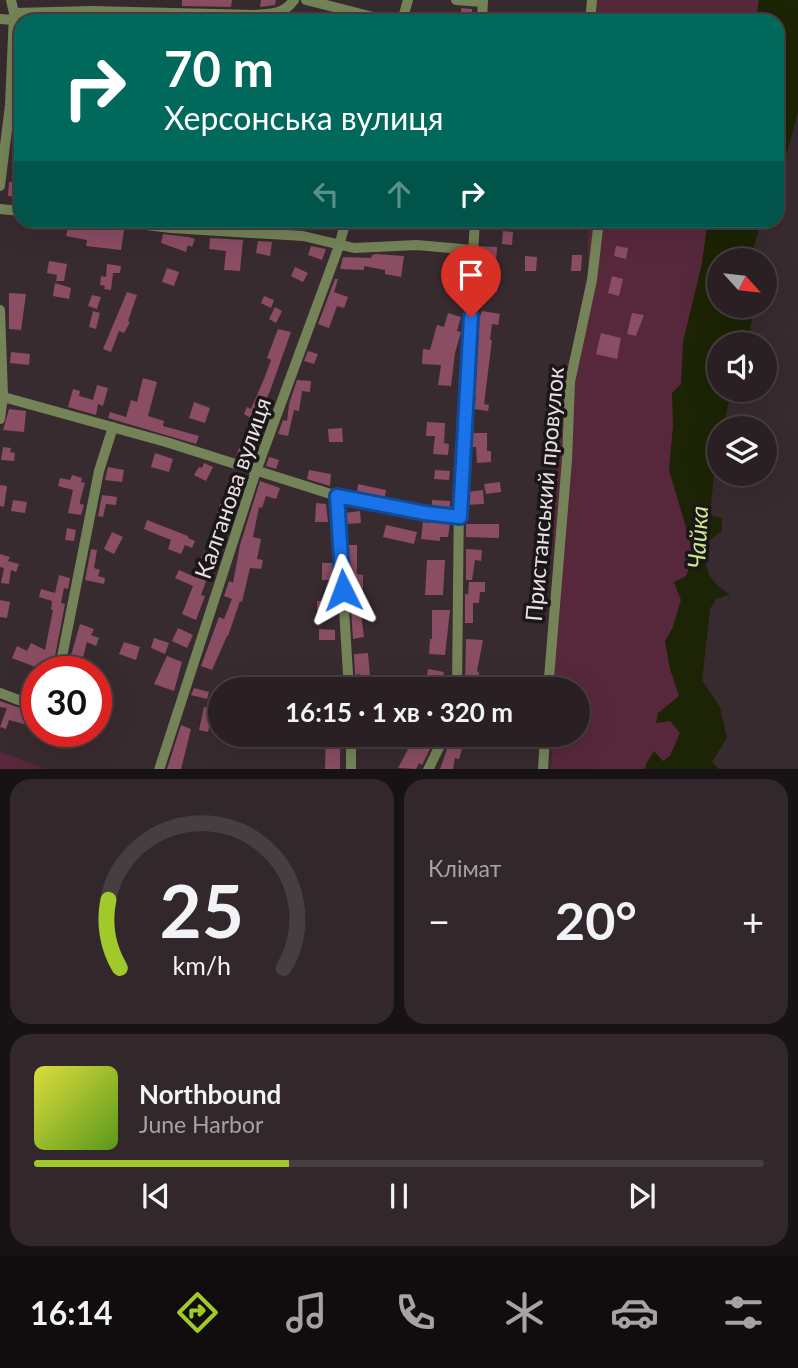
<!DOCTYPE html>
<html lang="uk">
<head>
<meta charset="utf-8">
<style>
	:root { --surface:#2a2023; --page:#32282b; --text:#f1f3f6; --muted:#a5a3a6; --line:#463e41; --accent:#a1c92a }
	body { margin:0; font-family:Lato,sans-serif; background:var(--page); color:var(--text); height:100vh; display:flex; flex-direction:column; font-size:26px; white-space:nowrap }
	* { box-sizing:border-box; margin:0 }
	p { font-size:23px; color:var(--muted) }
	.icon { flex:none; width:38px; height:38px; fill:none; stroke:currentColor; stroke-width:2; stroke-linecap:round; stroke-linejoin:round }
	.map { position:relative; height:769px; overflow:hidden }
	.details { display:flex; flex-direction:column; gap:10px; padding:10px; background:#171213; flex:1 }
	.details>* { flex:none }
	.guide { position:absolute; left:14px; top:14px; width:770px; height:214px; border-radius:21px; box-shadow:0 7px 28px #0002,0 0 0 2px var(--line); background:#00695c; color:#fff; overflow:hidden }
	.needle { width:46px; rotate:117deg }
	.controls { position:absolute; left:707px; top:248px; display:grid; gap:14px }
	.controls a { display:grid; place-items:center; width:70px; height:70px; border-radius:50%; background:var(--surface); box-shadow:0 7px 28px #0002,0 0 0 2px var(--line); font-size:35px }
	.speed { position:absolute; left:21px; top:656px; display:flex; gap:14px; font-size:35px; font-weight:700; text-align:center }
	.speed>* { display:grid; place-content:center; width:91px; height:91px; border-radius:50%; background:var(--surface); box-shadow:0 7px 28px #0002,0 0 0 2px var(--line); line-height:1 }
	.speed .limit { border:10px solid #d22; background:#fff; color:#111 }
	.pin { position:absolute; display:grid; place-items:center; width:60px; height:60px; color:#fff; margin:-72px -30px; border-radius:50% 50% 50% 0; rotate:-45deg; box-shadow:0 0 7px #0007 }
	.pin .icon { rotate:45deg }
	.me { position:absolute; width:77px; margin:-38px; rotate:357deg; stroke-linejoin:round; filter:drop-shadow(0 0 5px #0008) }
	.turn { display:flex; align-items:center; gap:24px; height:147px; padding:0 35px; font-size:32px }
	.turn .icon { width:91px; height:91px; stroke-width:2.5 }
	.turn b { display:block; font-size:49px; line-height:60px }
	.lanes { display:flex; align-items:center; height:66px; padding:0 35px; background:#0003; justify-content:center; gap:35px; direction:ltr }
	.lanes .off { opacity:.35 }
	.big { font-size:52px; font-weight:700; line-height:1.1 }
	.details .widget { flex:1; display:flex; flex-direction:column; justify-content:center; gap:10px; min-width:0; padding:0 24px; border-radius:21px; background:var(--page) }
	.details .dial { align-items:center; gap:0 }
	.dial svg { height:182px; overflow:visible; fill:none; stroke:var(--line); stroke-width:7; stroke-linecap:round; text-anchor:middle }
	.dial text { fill:var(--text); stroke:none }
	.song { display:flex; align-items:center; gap:21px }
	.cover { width:84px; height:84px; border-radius:10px; background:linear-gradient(135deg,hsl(60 70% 55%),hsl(90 70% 35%)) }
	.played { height:7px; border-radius:4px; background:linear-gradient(90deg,var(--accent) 35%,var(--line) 35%) }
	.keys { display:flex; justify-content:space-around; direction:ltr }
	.heat { display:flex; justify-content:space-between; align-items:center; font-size:38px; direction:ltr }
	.details .tiles { flex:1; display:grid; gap:10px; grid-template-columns:1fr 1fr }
	.widget:last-child { grid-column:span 2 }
	.trip { position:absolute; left:208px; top:677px; width:382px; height:70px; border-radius:35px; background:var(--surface); box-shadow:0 7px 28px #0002,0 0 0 2px var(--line); font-weight:700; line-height:70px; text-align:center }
	.dock { display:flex; height:112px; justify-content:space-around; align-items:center; background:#110d0e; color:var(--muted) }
	.dock .icon { width:49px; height:49px }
	.dock .active { color:var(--accent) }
	.dock b { font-size:32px; color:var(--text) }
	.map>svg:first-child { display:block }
	.green { fill:#57283b }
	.water { fill:#1c2405 }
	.building { fill:#8a4d64 }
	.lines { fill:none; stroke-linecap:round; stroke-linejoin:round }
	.street { stroke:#758458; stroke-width:10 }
	.route-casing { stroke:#114b97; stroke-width:18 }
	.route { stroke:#1a73e8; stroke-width:12 }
	.labels { text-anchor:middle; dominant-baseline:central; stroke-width:7; stroke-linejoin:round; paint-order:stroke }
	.street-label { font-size:23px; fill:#e8dfe2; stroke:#1b1617 }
	.water-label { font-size:24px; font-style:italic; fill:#cbe890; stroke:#1b1617 }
</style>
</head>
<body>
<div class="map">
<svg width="798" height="770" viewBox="0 0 798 770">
	<rect width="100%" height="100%" fill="#382b2f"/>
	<!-- green -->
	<path class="green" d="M589,0H798L777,21H589Z
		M588,221H744L719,261V345L670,472L694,554L673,627L689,716L720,707L727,738L712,762L719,769L551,770L552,735H578V690L552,689L554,508L562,379L572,351L588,272Z
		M0,752L46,769H0Z"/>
	<!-- water -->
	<path class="water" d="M759,0H798V112L787,152L777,176V21H759L757,13Z
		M708,220L761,221L750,261H719V306H752L753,311L748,345H719V390H731L725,420L729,429H719V459L715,464L710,515L722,518V531L706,543C703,569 708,580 730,595L716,599L710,609L702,680L720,707L727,738L712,762L719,769H645L646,764L654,751L663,761L670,756L680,733L670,721L656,723L658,713L679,696L670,669L665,641L673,627L681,600L674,582L686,576L694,554L669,470L673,426L672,393L681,384L683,342L702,263Z"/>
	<!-- building -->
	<path class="building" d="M182,0H232L231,7L182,6Z
		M261,0H276L275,5L260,7Z
		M461,8L472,9V21H462Z
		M16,113H21V153H13Z
		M9,182H16V186H21V197L8,196Z
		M89,221L98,222L103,227L124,230L121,250L86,246L87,240L66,236L69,223L88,227Z
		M503,231L513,232L512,245L502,244Z
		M163,234L189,237L195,239L192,247L188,245L186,252L161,243Z
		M210,238L243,240L240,271L224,270L226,251L209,249Z
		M258,241L272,242L270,256L256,253Z
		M311,246L326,249L322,260L308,255Z
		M481,246L497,247L495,280L499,281L497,292L479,289L482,268L480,267Z
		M616,246L628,248L626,259L614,256Z
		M376,254L404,256L401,277L385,274V270L364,266V270L340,269L343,257L371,258L372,255Z
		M572,255H582L581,271H571Z
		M525,256L537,257L536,271H525Z
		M49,261L67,264L64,281H56L57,275L47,273Z
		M454,261L465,262L464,277H454Z
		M107,264L121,266L120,273H113L111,290L104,289L105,286L100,285L101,276L106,277Z
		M295,267L308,273L303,282L291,276Z
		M167,268L179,272L174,286L162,282Z
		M612,276L623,279L619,296L608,293Z
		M335,279H338L334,292L348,297L344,308L337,306L329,328L318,324Z
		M55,283L71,288L69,299L53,296Z
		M127,292L137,295L128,321L130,322L124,333L119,331L111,352L103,349Z
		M9,293L26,294L21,330L9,329Z
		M92,295L101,297L97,309L88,306Z
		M264,296L274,300L271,308L261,303Z
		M275,307L282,311L276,323L269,319Z
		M93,311L100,313L96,329L89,327Z
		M482,311L500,314L498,325L492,324L490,340H492L484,404L489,405L488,411L474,409L476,397L472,396L479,332H476V328Z
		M448,313L461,317L457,331L461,332L455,353L451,386L438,385L441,365L422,364L423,349L430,350L437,325L444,327Z
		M632,313L644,315L636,336L627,334Z
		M278,329L291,332L270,391L256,421L244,414L247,407L251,409L264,379L271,360L267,358Z
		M601,333L621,338L617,359L596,354Z
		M308,351L318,354L314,364L304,361Z
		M11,352L30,354L29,365L10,363Z
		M143,378L157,382L148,416L164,421L163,426L199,436L196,444L108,418L110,412L126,417L131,400L137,402Z
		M297,380L311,381L310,392L302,391L299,411L294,410L288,436L278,434L283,420L287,421L289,404Z
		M97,385L108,388L103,406L98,404L96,415L68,407L73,389L80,391L79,396L93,400Z
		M194,402L210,408L205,423L189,418Z
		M9,409L26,411L24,432L3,430Z
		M427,422L445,423L444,443L449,444L448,455L433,454L435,436H426Z
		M342,428L343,442H329L328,429Z
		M472,433H487V451H491V462L477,463L476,447H472Z
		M3,447L11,448L10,452L15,453L14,461L1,460Z
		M239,448L253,453L250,461L236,456Z
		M155,453L173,459L169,472L151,467Z
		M269,457L279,460L276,469L266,466Z
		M204,463L213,467L206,481L194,475L199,467L202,468Z
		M108,467L124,470L122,482L105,480Z
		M309,470L331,474L330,486L307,479Z
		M435,470L450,471L449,480L434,479Z
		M72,475L82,478L81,482L85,483L80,501V504L84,505L81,515L68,513L73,490L58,486L60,478L70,480Z
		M260,481L280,488L276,499L266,496L262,508L259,507L253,537L261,539L257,559L263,560L261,569L250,568L242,602L240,601L228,636H227L212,670L201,666L219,617L224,619L232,599L224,596L229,581L233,583L240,545Z
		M500,482L501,492L486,494L484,484Z
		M358,484L386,490L385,497L357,492Z
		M0,485L7,486L4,507L0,506Z
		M234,489L241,492L238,503L229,500Z
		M483,490L484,504L466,505L467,492Z
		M102,495L117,497L116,505L106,504L103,517L98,516Z
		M13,500L27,502L25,513L11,511Z
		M432,500L450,501V509L432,505Z
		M316,503L326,504L328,522H315Z
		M220,504L232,509L229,519L217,514Z
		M360,511L361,523L346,524L345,513Z
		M147,520L188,536V538L195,541L192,548L185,545L181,554L168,549L171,540L144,529Z
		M431,520L450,524L448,537H440V541L421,539L423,522L430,523Z
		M466,524H499V538L466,537Z
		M386,525L417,532L414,544L383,537Z
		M67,528L76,530L74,541L65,540Z
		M112,532L123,537L114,554L104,549Z
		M213,532L224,536L216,557L219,558L214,569L211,567L201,595L205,596L196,620L182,614L193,586L175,578L179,570L195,577L199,562L204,551L206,552Z
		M347,545H357V574L363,575V604H366V614H361L364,637L353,639Z
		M91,549L97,550L94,568L100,570L98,576L105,578L104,584L85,580Z
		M466,549L482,550L481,561L475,560L472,580H466Z
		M0,554L10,557L8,561L19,564L16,572L11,570L9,584L1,583L4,568L0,567Z
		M427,560H445L443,595H425Z
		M322,563H334L333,580H322Z
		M59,575L70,578L68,589L64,588L61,603L65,604L52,672H36L38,668L12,658L17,646L27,651L31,643L45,650L53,610H51L52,601L39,597L41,589L55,593Z
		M469,582H485V592H480L479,603H473V623H465V594H468Z
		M0,600L10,602L7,618L0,617Z
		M317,601H331V614H317Z
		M432,610H450L445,655L429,654L430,639H432Z
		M80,624L94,629L91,635L99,638L96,646L87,642L81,665L69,662Z
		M178,628L193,635L187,648L172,641Z
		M319,629L335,630V640H319Z
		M154,638L169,643L165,654L151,648Z
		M466,639L483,640L477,671L479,672L478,684L465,683Z
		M124,642L140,647L136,660L119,654Z
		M368,653L371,687L361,688L360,674L355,675L354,654Z
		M167,656L182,662L174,691L154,684Z
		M428,669L444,672L441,685L426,683Z
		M324,676H335V689H323Z
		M194,688L209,692L207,699L191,695Z
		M0,701L37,714V722L33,720L31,726L9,720L6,729L0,727L7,708L0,707Z
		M204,707L214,709L208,732L199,730Z
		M181,725L191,729L181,769H167Z
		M326,735H340V769H325Z
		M452,735H470L468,743L464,742L459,759L455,758L453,769H440L449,744L453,745L454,739H452Z
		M413,740L430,749L422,765L419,763L416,769L398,768Z"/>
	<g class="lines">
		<!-- street -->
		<path class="street" d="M306,0L389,21
			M456,0L482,2
			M14,13L92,11L255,15C272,14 284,14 294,0
			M0,19L13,20
			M402,21L408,0
			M482,21L483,0
			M590,21L592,0
			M0,186L10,105L14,13L11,0
			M0,209L21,211
			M105,220L171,228L303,236L354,248L417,245L473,250
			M0,310L3,396L0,419
			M0,396L166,442L337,496L460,518
			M337,496L349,690
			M59,672L99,471L113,427
			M457,690L459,495L475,220
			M548,690L567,460L570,382L592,280L599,220
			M0,693L37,707
			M351,735V770
			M159,770L256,471L339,246L346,220
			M428,770L445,735
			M543,770L545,735"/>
	</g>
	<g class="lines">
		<defs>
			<path id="route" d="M343,590L337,496L425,513L460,517L471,317"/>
		</defs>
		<!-- route casing -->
		<use href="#route" class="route-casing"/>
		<!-- route -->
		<use href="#route" class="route"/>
	</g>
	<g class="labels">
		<!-- street labels -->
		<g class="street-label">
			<text transform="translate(232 488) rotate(-71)">Калганова вулиця</text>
			<text transform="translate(544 494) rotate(-85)">Пристанський провулок</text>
		</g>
		<!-- water labels -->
		<g class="water-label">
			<text transform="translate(697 537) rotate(-87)">Чайка</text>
		</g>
	</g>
</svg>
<div class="controls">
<a><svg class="needle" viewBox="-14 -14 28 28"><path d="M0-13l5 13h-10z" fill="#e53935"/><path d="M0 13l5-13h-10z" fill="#a5a3a6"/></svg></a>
<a><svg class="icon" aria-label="sound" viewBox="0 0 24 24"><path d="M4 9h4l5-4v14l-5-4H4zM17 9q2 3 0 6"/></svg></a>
<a><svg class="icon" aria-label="layers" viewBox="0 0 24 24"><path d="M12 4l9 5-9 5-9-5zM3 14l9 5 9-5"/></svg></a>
</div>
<div class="speed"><div class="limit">30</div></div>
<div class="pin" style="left:471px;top:317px;background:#d93025"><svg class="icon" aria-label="arrive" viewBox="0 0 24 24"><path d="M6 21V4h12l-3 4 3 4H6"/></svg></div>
<svg class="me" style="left:343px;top:590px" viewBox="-20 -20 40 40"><path d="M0-17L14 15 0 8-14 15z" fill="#1a73e8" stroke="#fff" stroke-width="4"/></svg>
<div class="trip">16:15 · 1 хв · 320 m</div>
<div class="guide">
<div class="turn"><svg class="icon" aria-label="right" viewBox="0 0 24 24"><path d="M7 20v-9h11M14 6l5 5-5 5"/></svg><div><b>70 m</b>Херсонська вулиця</div></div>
<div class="lanes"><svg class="icon off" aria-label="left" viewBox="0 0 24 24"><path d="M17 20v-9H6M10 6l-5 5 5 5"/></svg><svg class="icon off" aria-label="ahead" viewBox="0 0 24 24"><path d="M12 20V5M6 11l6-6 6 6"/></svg><svg class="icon" aria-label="right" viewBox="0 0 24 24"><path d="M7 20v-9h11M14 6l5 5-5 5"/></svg></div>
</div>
</div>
<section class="details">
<div class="tiles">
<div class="widget dial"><svg viewBox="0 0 100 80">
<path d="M14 69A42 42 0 1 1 86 69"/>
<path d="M14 69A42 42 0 0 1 9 39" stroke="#a1c92a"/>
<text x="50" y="56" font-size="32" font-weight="700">25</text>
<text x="50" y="72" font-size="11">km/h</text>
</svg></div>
<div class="widget"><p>Клімат</p>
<div class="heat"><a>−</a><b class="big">20°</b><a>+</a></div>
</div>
<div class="widget">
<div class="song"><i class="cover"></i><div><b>Northbound</b><p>June Harbor</p></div></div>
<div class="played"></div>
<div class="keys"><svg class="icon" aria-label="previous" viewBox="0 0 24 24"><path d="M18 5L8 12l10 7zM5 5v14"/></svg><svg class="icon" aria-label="pause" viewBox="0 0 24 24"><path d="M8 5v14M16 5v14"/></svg><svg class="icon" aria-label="next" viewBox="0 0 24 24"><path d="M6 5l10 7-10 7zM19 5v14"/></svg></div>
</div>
</div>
</section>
<nav class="dock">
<b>16:14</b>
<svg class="icon active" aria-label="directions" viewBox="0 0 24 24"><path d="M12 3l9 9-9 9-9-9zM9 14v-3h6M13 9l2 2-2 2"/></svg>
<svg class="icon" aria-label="music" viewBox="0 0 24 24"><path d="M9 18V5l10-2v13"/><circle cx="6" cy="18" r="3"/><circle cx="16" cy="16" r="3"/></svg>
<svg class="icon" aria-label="phone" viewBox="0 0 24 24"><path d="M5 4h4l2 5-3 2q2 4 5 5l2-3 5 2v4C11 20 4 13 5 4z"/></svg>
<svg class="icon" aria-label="climate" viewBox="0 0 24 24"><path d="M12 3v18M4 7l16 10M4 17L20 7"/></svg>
<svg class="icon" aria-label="car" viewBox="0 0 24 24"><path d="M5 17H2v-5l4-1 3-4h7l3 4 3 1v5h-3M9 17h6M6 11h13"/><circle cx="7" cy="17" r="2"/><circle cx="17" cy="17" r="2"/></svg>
<svg class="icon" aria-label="filters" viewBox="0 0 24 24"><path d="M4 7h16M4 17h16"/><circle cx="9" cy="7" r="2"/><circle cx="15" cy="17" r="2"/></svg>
</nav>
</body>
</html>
